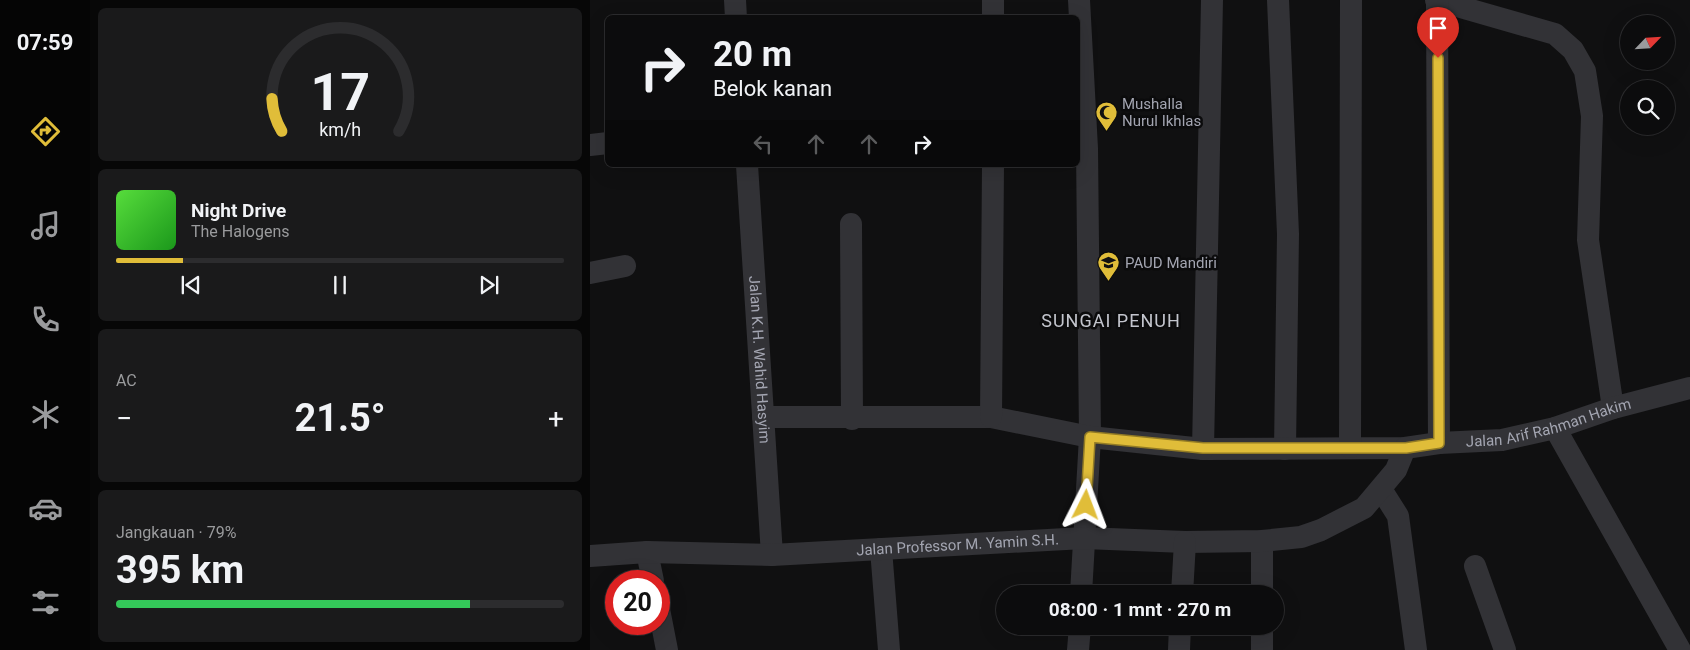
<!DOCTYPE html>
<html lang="id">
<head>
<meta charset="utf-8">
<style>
	:root { --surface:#0c0c0d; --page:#1a1a1b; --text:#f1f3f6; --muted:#9a9b9d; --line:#2c2c2e; --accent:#e0bd39 }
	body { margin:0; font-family:Roboto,sans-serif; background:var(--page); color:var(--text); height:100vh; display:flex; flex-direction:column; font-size:19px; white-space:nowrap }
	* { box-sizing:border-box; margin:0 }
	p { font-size:16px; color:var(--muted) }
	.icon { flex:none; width:28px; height:28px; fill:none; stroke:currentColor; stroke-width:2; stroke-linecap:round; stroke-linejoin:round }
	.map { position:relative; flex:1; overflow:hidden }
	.drawer { display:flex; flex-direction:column; gap:8px; padding:8px; background:#070707; width:500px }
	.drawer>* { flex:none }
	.guide { position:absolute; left:15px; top:15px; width:475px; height:152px; border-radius:8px; box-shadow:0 5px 20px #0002,0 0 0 1px var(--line); background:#0c0c0d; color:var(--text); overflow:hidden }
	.needle { width:32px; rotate:65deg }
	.controls { position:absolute; left:1030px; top:15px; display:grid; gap:10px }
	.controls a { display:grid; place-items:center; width:55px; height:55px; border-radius:50%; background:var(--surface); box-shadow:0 5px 20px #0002,0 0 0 1px var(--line); font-size:25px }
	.speed { position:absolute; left:15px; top:570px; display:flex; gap:10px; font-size:25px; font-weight:700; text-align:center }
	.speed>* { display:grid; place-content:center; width:65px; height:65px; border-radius:50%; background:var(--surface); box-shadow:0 5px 20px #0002,0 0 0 1px var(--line); line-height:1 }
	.speed .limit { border:8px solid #d22; background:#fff; color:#111 }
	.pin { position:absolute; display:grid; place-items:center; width:42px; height:42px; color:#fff; margin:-51px -21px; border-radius:50% 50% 50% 0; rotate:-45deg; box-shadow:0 0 5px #0007 }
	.pin .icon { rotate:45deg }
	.me { position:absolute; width:55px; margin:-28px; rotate:3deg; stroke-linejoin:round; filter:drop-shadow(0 0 4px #0008) }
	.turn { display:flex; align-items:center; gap:18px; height:105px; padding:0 25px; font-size:22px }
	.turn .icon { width:65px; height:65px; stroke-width:2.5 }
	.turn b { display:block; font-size:35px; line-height:42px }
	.lanes { display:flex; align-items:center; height:48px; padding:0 25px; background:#0003; justify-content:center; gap:25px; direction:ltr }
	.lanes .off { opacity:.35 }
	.big { font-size:38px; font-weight:700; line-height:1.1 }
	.drawer .tile { flex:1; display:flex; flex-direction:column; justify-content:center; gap:8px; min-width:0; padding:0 18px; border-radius:8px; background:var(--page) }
	.drawer .dial { align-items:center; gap:0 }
	.dial svg { height:130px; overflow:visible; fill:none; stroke:var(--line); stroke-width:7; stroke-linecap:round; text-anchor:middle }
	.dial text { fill:var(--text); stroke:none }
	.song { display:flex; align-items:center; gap:15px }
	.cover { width:60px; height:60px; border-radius:8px; background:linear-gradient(135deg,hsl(110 70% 55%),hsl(120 70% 35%)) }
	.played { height:5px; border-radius:2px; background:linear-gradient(90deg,var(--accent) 15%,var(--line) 15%) }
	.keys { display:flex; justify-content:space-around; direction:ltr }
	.heat { display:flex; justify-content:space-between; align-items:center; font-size:28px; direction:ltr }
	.charge { height:8px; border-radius:4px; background:linear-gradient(90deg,#34c759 79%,var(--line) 0) }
	.trip { position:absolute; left:406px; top:585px; width:288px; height:50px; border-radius:25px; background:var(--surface); box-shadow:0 5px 20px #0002,0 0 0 1px var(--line); font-weight:700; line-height:50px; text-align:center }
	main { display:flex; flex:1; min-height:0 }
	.tabs { display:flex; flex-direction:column; width:90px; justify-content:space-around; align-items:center; background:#050505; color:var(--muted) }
	.tabs .icon { width:35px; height:35px }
	.tabs .on { color:var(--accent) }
	.tabs b { font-size:22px; color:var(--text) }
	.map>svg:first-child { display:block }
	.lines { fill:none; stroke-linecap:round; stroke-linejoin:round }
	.minor { stroke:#323236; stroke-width:22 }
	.route-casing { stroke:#927b25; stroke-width:12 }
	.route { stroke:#e0bd39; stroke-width:9 }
	.labels { text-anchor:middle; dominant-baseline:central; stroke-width:5; stroke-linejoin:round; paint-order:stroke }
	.poi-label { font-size:15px; fill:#a3a5b1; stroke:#0b0b0c; text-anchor:start }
	.street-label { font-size:15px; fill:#a3a5b1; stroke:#0b0b0c }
	.quarter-label { font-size:18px; letter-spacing:1px; fill:#c3c5cd; stroke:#0b0b0c }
</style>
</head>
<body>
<main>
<nav class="tabs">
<b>07:59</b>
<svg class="icon on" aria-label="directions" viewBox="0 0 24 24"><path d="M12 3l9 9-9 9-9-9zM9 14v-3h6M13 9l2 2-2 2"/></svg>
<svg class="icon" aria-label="music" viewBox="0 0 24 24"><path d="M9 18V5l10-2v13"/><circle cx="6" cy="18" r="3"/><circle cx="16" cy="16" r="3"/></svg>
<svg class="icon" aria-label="phone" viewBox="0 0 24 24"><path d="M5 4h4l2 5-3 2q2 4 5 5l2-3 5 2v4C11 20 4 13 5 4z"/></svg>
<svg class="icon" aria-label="climate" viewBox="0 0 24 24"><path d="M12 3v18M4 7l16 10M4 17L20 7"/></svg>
<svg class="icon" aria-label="car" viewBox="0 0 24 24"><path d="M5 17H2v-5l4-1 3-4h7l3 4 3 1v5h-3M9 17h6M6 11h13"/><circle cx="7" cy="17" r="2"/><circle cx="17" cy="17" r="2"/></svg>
<svg class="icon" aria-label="filters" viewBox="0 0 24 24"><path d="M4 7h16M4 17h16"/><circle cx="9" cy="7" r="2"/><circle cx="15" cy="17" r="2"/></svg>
</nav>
<section class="drawer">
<div class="tile dial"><svg viewBox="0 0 100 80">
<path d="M14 69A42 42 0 1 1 86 69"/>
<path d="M14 69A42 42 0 0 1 8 49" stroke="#e0bd39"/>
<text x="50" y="56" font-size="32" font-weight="700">17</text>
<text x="50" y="72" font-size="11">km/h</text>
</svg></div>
<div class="tile">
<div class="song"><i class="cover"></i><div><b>Night Drive</b><p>The Halogens</p></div></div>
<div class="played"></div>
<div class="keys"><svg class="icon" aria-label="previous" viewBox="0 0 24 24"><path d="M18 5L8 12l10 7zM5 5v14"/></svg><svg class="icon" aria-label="pause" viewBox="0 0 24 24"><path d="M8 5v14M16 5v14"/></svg><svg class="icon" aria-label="next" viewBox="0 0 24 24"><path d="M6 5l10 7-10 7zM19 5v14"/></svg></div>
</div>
<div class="tile"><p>AC</p>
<div class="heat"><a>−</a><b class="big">21.5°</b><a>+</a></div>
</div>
<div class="tile"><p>Jangkauan · 79%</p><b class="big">395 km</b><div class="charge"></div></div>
</section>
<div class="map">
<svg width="1100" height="650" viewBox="0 0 1100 650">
	<rect width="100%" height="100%" fill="#101011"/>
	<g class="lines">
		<!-- minor -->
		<g class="minor">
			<path d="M145,0L146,18"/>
			<path d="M489,0L497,148L500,437L491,594"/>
			<path d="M688,0L698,234L695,449"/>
			<path d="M846,0L965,34L983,50L995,71L1002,116L998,240L1023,408"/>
			<path d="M847,0L849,443"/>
			<path d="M403,18V0"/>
			<path d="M0,145L18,143"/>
			<path id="s1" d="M157,165L182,555"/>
			<path d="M261,224L262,419"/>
			<path d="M0,273L35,266"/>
			<path id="s2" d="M173,417H401L500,437L613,449L815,448L849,443L912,440L965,428L1023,408L1100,388"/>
			<path d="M401,417L403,165"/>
			<path d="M965,428L1090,650"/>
			<path d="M760,447L761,0"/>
			<path d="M613,449L622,0"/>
			<path d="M791,489L808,516L826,650"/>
			<path d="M672,541V594"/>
			<path d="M291,549L299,650"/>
			<path d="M57,552L63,581"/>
			<path id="s3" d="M0,556L57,552L182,555L494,538L595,542L672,541L711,537L731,530L774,508L806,470L815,448"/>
			<path d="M885,566L915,650"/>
			<path d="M592,594L595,542"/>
			<path d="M69,609L77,650"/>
			<path d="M672,626V650"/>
			<path d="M488,650L490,626"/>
			<path d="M589,650L590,626"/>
		</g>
	</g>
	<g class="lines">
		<defs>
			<path id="route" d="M496,505L500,437L613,448H816L849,443L848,58"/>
		</defs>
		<!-- route casing -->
		<use href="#route" class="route-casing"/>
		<!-- route -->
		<use href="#route" class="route"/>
	</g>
	<!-- icons -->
	<defs>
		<symbol id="mosque-pin" viewBox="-11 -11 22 30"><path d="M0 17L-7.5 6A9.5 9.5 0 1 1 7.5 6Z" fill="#e0bd39" stroke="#0b0b0c"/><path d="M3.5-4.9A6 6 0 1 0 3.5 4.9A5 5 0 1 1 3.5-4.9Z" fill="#111"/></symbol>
		<symbol id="school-pin" viewBox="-11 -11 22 30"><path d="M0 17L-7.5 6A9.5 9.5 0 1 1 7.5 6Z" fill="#e0bd39" stroke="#0b0b0c"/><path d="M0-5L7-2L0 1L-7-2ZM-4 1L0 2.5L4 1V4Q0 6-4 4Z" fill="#111"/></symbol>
	</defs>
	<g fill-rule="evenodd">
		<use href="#mosque-pin" x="504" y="100" width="25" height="34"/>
		<use href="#school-pin" x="506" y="250" width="25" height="34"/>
	</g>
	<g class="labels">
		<!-- poi labels -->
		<g class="poi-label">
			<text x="532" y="104">Mushalla<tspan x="532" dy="17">Nurul Ikhlas</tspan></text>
			<text x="535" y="263">PAUD Mandiri</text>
		</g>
		<!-- street labels -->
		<g class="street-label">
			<text stroke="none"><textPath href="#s1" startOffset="195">Jalan K.H. Wahid Hasyim</textPath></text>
			<text stroke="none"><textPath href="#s2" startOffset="791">Jalan Arif Rahman Hakim</textPath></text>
			<text stroke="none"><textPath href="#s3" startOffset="368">Jalan Professor M. Yamin S.H.</textPath></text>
		</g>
		<!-- quarter labels -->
		<g class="quarter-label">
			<text x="521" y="320">SUNGAI PENUH</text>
		</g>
	</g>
</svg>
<div class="controls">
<a><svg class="needle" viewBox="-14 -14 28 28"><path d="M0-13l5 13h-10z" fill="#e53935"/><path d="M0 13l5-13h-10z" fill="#9a9b9d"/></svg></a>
<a><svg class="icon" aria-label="search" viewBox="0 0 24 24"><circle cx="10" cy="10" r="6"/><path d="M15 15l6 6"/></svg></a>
</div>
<div class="speed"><div class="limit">20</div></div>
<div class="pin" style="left:848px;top:58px;background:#d93025"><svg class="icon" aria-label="arrive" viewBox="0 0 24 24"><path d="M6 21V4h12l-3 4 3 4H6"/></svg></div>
<svg class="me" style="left:496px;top:505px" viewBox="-20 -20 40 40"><path d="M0-17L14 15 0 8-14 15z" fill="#e0bd39" stroke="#fff" stroke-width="4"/></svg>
<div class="trip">08:00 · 1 mnt · 270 m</div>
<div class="guide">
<div class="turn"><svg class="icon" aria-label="right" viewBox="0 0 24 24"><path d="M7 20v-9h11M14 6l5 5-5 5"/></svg><div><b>20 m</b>Belok kanan</div></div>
<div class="lanes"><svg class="icon off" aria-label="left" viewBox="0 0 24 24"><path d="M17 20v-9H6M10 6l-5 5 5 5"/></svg><svg class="icon off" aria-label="ahead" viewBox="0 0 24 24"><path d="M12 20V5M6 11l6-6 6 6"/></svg><svg class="icon off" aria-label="ahead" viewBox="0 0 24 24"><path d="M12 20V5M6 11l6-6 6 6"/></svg><svg class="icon" aria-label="right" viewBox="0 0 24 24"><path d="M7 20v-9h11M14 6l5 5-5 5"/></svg></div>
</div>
</div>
</main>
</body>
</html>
